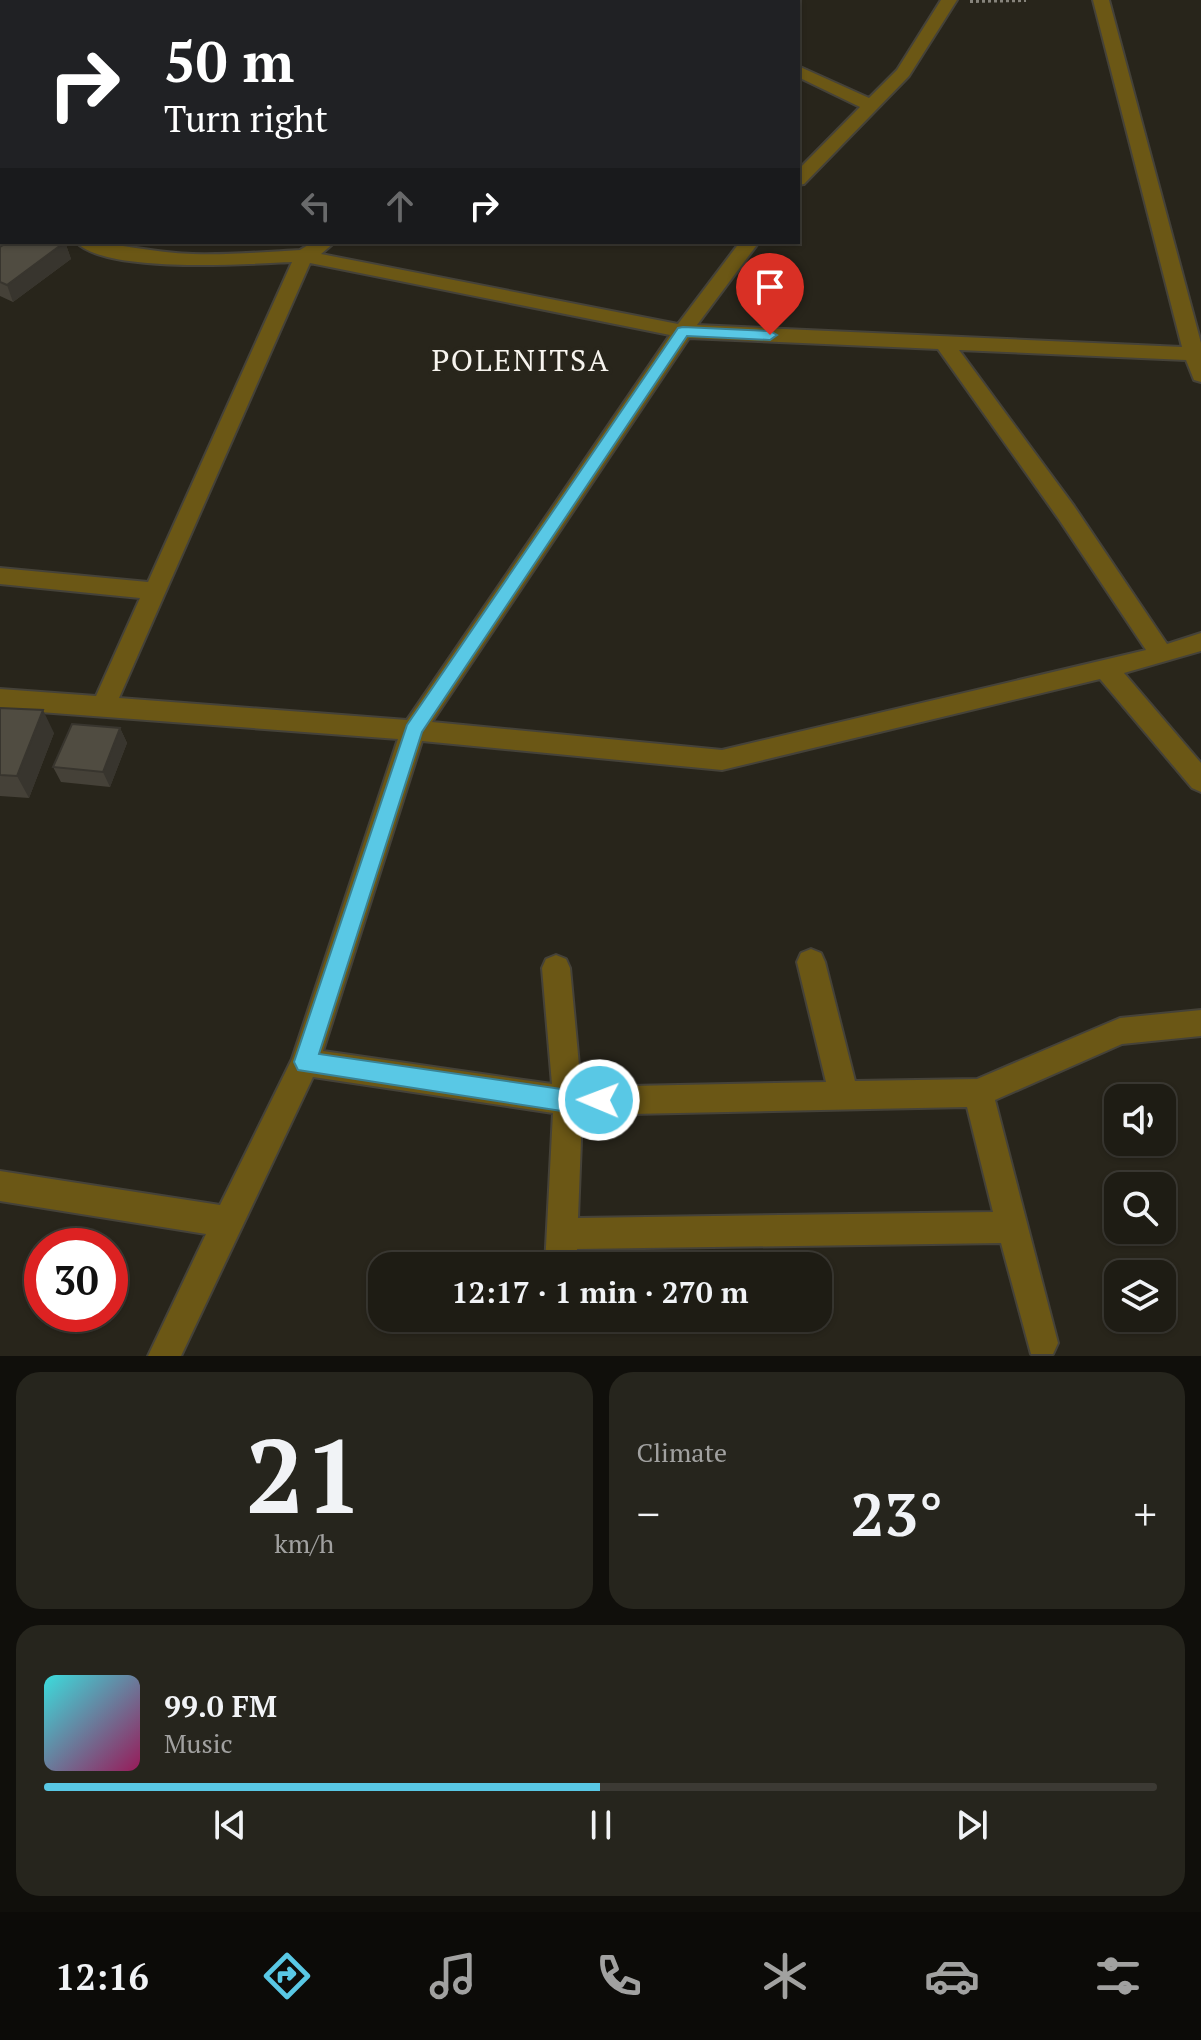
<!DOCTYPE html>
<html lang="en">
<head>
<meta charset="utf-8">
<style>
	:root { --surface:#1e1c14; --page:#26251d; --text:#f1f3f6; --muted:#a1a1a0; --line:#3c3a34; --accent:#59c8e5 }
	body { margin:0; font-family:"PT Serif",serif; background:var(--page); color:var(--text); height:100vh; display:flex; flex-direction:column; font-size:30px; white-space:nowrap }
	* { box-sizing:border-box; margin:0 }
	p { font-size:26px; color:var(--muted) }
	.icon { flex:none; width:44px; height:44px; fill:none; stroke:currentColor; stroke-width:2; stroke-linecap:round; stroke-linejoin:round }
	.map { position:relative; height:1356px; overflow:hidden }
	.details { display:flex; flex-direction:column; gap:16px; padding:16px; background:#100f0b; flex:1 }
	.details>* { flex:none }
	.banner { position:absolute; left:0px; top:0px; width:800px; height:244px; box-shadow:0 2px 6px #0004,0 0 0 2px var(--line); background:#202124; color:#fff; overflow:hidden }
	.fabs { position:absolute; left:1104px; top:1084px; display:grid; gap:16px }
	.fabs a { display:grid; place-items:center; width:72px; height:72px; border-radius:16px; background:var(--surface); box-shadow:0 2px 6px #0004,0 0 0 2px var(--line); font-size:40px }
	.speed { position:absolute; left:24px; top:1228px; display:flex; gap:16px; font-size:40px; font-weight:700; text-align:center }
	.speed>* { display:grid; place-content:center; width:104px; height:104px; border-radius:50%; background:var(--surface); box-shadow:0 2px 6px #0004,0 0 0 2px var(--line); line-height:1 }
	.speed .limit { border:12px solid #d22; background:#fff; color:#111 }
	.pin { position:absolute; display:grid; place-items:center; width:68px; height:68px; color:#fff; margin:-82px -34px; border-radius:50% 50% 50% 0; rotate:-45deg; box-shadow:0 0 8px #0007 }
	.pin .icon { rotate:45deg }
	.me { position:absolute; width:88px; margin:-44px; rotate:271deg; stroke-linejoin:round; filter:drop-shadow(0 0 6px #0008) }
	.turn { display:flex; align-items:center; gap:28px; height:168px; padding:0 32px; font-size:36px }
	.turn .icon { width:104px; height:104px; stroke-width:2.5 }
	.turn b { display:block; font-size:56px; line-height:68px }
	.lanes { display:flex; align-items:center; height:76px; padding:0 32px; background:#0003; justify-content:center; gap:40px; direction:ltr }
	.lanes .off { opacity:.35 }
	.big { font-size:60px; font-weight:700; line-height:1.1 }
	.details .tile { flex:1; display:flex; flex-direction:column; justify-content:center; gap:12px; min-width:0; padding:0 28px; border-radius:24px; background:var(--page) }
	.details .dial { align-items:center; gap:0 }
	.dial b { font-size:104px; line-height:1 }
	.song { display:flex; align-items:center; gap:24px }
	.cover { width:96px; height:96px; border-radius:12px; background:linear-gradient(135deg,hsl(180 70% 55%),hsl(330 70% 35%)) }
	.played { height:8px; border-radius:4px; background:linear-gradient(90deg,var(--accent) 50%,var(--line) 50%) }
	.keys { display:flex; justify-content:space-around; direction:ltr }
	.heat { display:flex; justify-content:space-between; align-items:center; font-size:44px; direction:ltr }
	.details .tiles { flex:1; display:grid; gap:16px; grid-template-columns:1fr 1fr }
	.tile:last-child { grid-column:span 2 }
	.trip { position:absolute; left:368px; top:1252px; width:464px; height:80px; border-radius:24px; background:var(--surface); box-shadow:0 2px 6px #0004,0 0 0 2px var(--line); font-weight:700; line-height:80px; text-align:center }
	.menu { display:flex; height:128px; justify-content:space-around; align-items:center; background:#0c0b08; color:var(--muted) }
	.menu .icon { width:56px; height:56px }
	.menu .active { color:var(--accent) }
	.menu b { font-size:36px; color:var(--text) }
	.map>svg:first-child { display:block }
	.lines { fill:none; stroke-linecap:round; stroke-linejoin:round }
	.minor-casing { stroke:#454239; stroke-width:4 }
	.path { stroke:#87847c; stroke-width:4; stroke-dasharray:3 3; stroke-linecap:butt }
	.minor { fill:#6b5715; fill-rule:evenodd }
	.wall { fill:#454138 }
	.shaded-wall { fill:#38352e }
	.building { fill:#504c41; stroke:#38352e; stroke-width:2 }
	.route { fill:#59c8e5; stroke:#3a8295; stroke-width:2 }
	.labels { text-anchor:middle; dominant-baseline:central; stroke-width:8; stroke-linejoin:round; paint-order:stroke }
	.quarter-label { font-size:30px; letter-spacing:2px; fill:#f7f4ee; stroke:#28251b }
</style>
</head>
<body>
<div class="map">
<svg width="1201" height="1356" viewBox="0 0 1201 1356">
	<rect width="100%" height="100%" fill="#28251b"/>
	<g class="lines">
		<defs>
			<path id="minor" d="M101,0H117V2H101Z
				M344,0H360L342,2Z
				M666,0H683L664,2Z
				M941,0H957L909,76L804,184L798,185V170L860,107L798,77V66L869,98L897,70Z
				M1093,0H1109L1201,343V382L1194,380L1186,360L959,350L1074,506L1167,644L1201,633V651L1124,673L1201,763V792L1192,788L1100,679L722,770L422,741L323,1051L552,1084L542,968L546,959L556,955L566,959L570,968L581,1087L826,1082L797,962L801,953L811,949L821,953L825,962L855,1081L977,1079L1120,1018L1201,1010V1036L1122,1044L995,1100L1058,1343L1053,1354H1031L1001,1243L577,1249V1266H545L553,1113L313,1077L181,1356H148L206,1234L0,1201V1171L220,1205L292,1059L398,739L0,709V689L96,696L140,598L0,584V568L148,582L292,262C248,264 106,274 76,242C115,242 153,253 193,254C229,255 265,252 300,250L313,242H335L321,254L678,324L740,242H759L697,325L1182,347ZM310,263L670,335L407,720L119,698ZM689,338L938,349L1058,518L1146,650L722,750L432,722ZM967,1107L993,1212L578,1218L582,1115Z"/>
		</defs>
		<!-- minor casing -->
		<use href="#minor" class="minor-casing"/>
		<!-- path -->
		<path class="path" d="M970,1L1026,0"/>
		<!-- minor -->
		<use href="#minor" class="minor"/>
	</g>
	<!-- wall -->
	<path class="wall" d="M359,0H402L399,2H359Z
		M65,242L71,259L13,302L0,296V247Z
		M0,708L54,733L29,798L0,796Z
		M120,728L127,743L110,787L61,782L53,767Z"/>
	<!-- shaded-wall -->
	<path class="shaded-wall" d="M382,0H402L399,2H383Z
		M2,206V228L0,229V208Z
		M65,242L71,259L13,302L7,285Z
		M43,710L54,733L29,798L17,776Z
		M120,728L127,743L110,787L103,772Z"/>
	<!-- building -->
	<path class="building" d="M137,0H171L170,2H136Z
		M237,0H271L269,2H235Z
		M8,242H65L7,285L0,282V247Z
		M0,708L43,710L17,776L0,775Z
		M72,724L120,728L103,772L53,767Z"/>
	<!-- route -->
	<path class="route" d="M683,327L770,331L777,335L770,340L687,336L422,732L319,1054L568,1090L606,1093L610,1100L606,1108L568,1112L298,1070L294,1062L407,725L678,328Z"/>
	<g class="labels">
		<!-- quarter labels -->
		<g class="quarter-label">
			<text x="521" y="360">POLENITSA</text>
		</g>
	</g>
</svg>
<div class="fabs">
<a><svg class="icon" aria-label="sound" viewBox="0 0 24 24"><path d="M4 9h4l5-4v14l-5-4H4zM17 9q2 3 0 6"/></svg></a>
<a><svg class="icon" aria-label="search" viewBox="0 0 24 24"><circle cx="10" cy="10" r="6"/><path d="M15 15l6 6"/></svg></a>
<a><svg class="icon" aria-label="layers" viewBox="0 0 24 24"><path d="M12 4l9 5-9 5-9-5zM3 14l9 5 9-5"/></svg></a>
</div>
<div class="speed"><div class="limit">30</div></div>
<div class="pin" style="left:770px;top:335px;background:#d93025"><svg class="icon" aria-label="arrive" viewBox="0 0 24 24"><path d="M6 21V4h12l-3 4 3 4H6"/></svg></div>
<svg class="me" style="left:599px;top:1100px" viewBox="-20 -20 40 40"><circle r="17" fill="#59c8e5" stroke="#fff" stroke-width="3"/><path d="M0-11L8 9 0 5-8 9z" fill="#fff"/></svg>
<div class="trip">12:17 · 1 min · 270 m</div>
<div class="banner">
<div class="turn"><svg class="icon" aria-label="right" viewBox="0 0 24 24"><path d="M7 20v-9h11M14 6l5 5-5 5"/></svg><div><b>50 m</b>Turn right</div></div>
<div class="lanes"><svg class="icon off" aria-label="left" viewBox="0 0 24 24"><path d="M17 20v-9H6M10 6l-5 5 5 5"/></svg><svg class="icon off" aria-label="ahead" viewBox="0 0 24 24"><path d="M12 20V5M6 11l6-6 6 6"/></svg><svg class="icon" aria-label="right" viewBox="0 0 24 24"><path d="M7 20v-9h11M14 6l5 5-5 5"/></svg></div>
</div>
</div>
<section class="details">
<div class="tiles">
<div class="tile dial"><b>21</b><p>km/h</p></div>
<div class="tile"><p>Climate</p>
<div class="heat"><a>−</a><b class="big">23°</b><a>+</a></div>
</div>
<div class="tile">
<div class="song"><i class="cover"></i><div><b>99.0 FM</b><p>Music</p></div></div>
<div class="played"></div>
<div class="keys"><svg class="icon" aria-label="previous" viewBox="0 0 24 24"><path d="M18 5L8 12l10 7zM5 5v14"/></svg><svg class="icon" aria-label="pause" viewBox="0 0 24 24"><path d="M8 5v14M16 5v14"/></svg><svg class="icon" aria-label="next" viewBox="0 0 24 24"><path d="M6 5l10 7-10 7zM19 5v14"/></svg></div>
</div>
</div>
</section>
<nav class="menu">
<b>12:16</b>
<svg class="icon active" aria-label="directions" viewBox="0 0 24 24"><path d="M12 3l9 9-9 9-9-9zM9 14v-3h6M13 9l2 2-2 2"/></svg>
<svg class="icon" aria-label="music" viewBox="0 0 24 24"><path d="M9 18V5l10-2v13"/><circle cx="6" cy="18" r="3"/><circle cx="16" cy="16" r="3"/></svg>
<svg class="icon" aria-label="phone" viewBox="0 0 24 24"><path d="M5 4h4l2 5-3 2q2 4 5 5l2-3 5 2v4C11 20 4 13 5 4z"/></svg>
<svg class="icon" aria-label="climate" viewBox="0 0 24 24"><path d="M12 3v18M4 7l16 10M4 17L20 7"/></svg>
<svg class="icon" aria-label="car" viewBox="0 0 24 24"><path d="M5 17H2v-5l4-1 3-4h7l3 4 3 1v5h-3M9 17h6M6 11h13"/><circle cx="7" cy="17" r="2"/><circle cx="17" cy="17" r="2"/></svg>
<svg class="icon" aria-label="filters" viewBox="0 0 24 24"><path d="M4 7h16M4 17h16"/><circle cx="9" cy="7" r="2"/><circle cx="15" cy="17" r="2"/></svg>
</nav>
</body>
</html>
